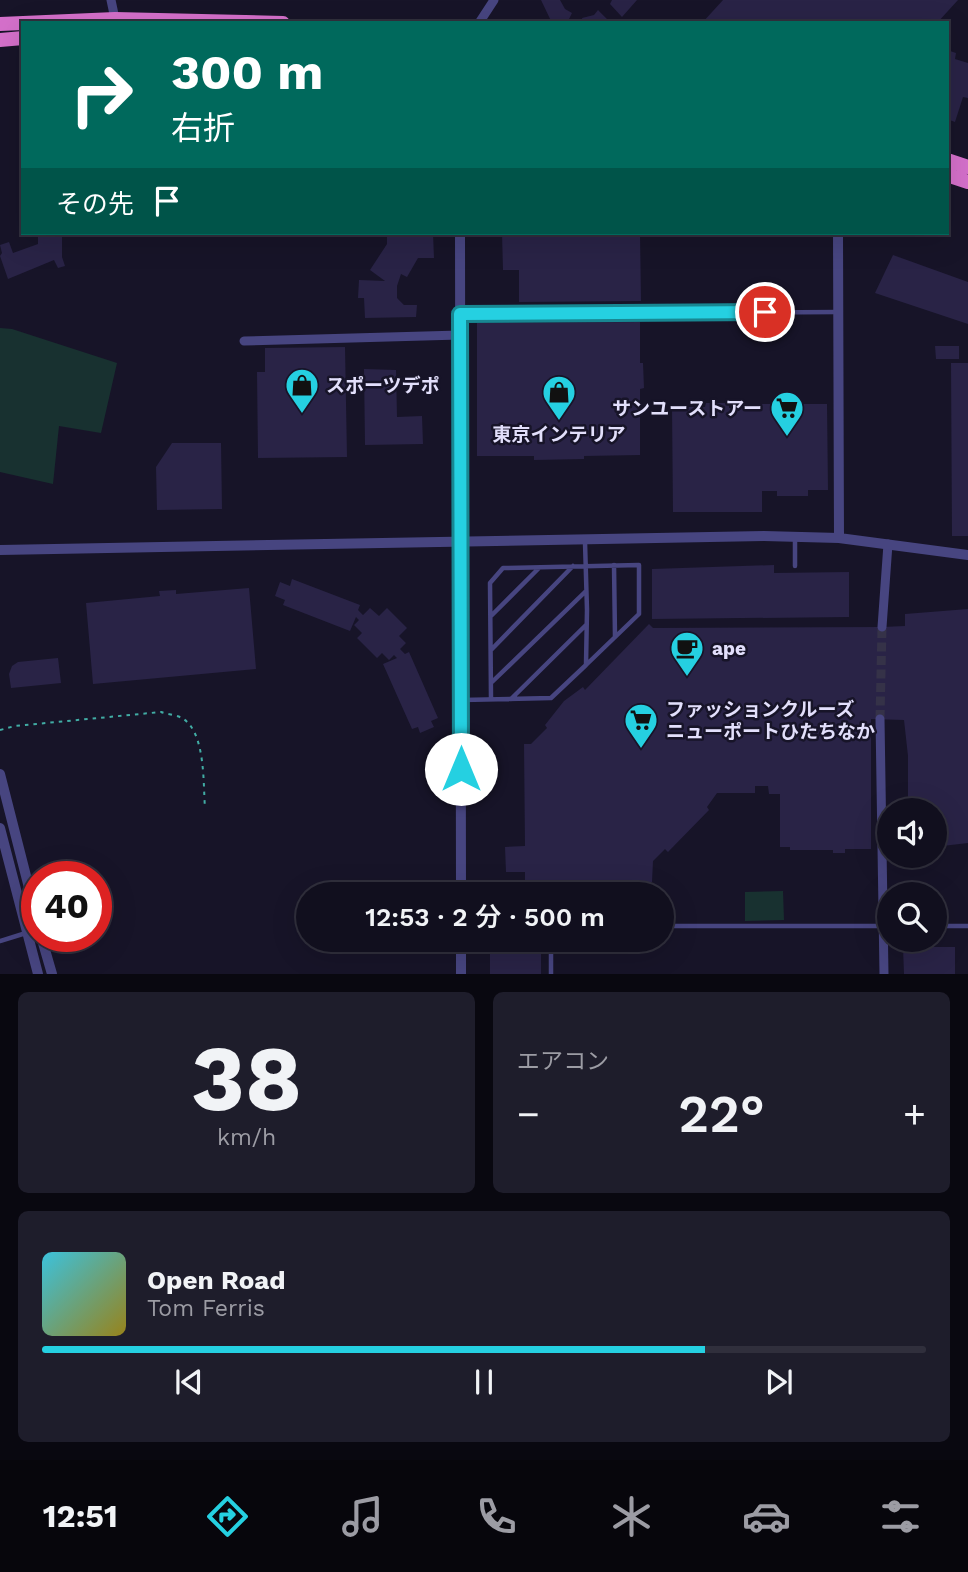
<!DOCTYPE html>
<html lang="ja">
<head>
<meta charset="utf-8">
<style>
	:root { --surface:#110f1e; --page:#1e1d2b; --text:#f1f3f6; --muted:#9c9ca4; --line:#302f3c; --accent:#25d0e1 }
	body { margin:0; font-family:"Work Sans","Noto Sans JP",sans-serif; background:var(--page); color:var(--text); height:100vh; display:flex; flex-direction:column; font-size:26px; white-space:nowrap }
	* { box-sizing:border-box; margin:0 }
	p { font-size:23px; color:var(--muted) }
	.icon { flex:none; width:38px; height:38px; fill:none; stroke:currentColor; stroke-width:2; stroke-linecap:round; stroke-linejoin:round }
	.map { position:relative; height:974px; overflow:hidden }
	.sheet { display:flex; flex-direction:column; gap:18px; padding:18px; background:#090810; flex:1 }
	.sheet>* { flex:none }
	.guide { position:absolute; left:21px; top:21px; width:928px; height:214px; border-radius:0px; box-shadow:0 7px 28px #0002,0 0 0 2px var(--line); background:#00695c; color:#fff; overflow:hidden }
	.tools { position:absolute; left:877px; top:798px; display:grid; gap:14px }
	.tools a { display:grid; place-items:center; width:70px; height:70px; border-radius:50%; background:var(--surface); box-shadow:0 7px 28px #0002,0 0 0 2px var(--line); font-size:35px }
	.speed { position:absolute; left:21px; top:861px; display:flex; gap:14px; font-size:35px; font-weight:700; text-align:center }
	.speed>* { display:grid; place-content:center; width:91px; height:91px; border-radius:50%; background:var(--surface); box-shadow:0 7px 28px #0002,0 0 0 2px var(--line); line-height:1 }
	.speed .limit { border:10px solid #d22; background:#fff; color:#111 }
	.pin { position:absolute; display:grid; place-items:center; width:60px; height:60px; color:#fff; margin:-30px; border:4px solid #fff; border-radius:50%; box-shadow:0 2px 7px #0007 }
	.me { position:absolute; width:77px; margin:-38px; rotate:0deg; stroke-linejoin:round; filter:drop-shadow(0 0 5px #0008) }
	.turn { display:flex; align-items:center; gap:24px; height:147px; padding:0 35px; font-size:32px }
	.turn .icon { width:91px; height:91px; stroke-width:2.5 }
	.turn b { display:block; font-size:49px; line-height:60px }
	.then { display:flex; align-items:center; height:66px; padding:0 35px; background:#0003; gap:14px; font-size:26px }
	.big { font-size:52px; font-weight:600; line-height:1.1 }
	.sheet .tile { flex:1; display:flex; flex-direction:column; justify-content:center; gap:10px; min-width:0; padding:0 24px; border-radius:10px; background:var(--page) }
	.sheet .dial { align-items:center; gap:0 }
	.dial b { font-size:91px; line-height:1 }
	.song { display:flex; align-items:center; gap:21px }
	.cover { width:84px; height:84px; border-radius:10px; background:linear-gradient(135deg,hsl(190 70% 55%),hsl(50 70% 35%)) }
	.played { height:7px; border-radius:4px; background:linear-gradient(90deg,var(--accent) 75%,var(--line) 75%) }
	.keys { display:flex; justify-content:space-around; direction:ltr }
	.heat { display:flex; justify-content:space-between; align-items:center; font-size:38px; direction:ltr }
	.sheet .tiles { flex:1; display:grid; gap:18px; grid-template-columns:1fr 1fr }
	.tile:last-child { grid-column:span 2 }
	.trip { position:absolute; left:296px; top:882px; width:378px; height:70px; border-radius:35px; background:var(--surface); box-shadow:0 7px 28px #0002,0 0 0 2px var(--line); font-weight:600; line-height:70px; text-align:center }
	.menu { display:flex; height:112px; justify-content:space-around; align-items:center; background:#07060c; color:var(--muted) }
	.menu .icon { width:49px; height:49px }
	.menu .active { color:var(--accent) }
	.menu b { font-size:32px; color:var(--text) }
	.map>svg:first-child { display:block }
	.green { fill:#183130 }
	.building { fill:#292346 }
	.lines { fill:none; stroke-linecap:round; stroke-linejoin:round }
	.minor-tunnel { stroke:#353248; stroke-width:9; stroke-dasharray:9 4.5; stroke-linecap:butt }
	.path { stroke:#41aca4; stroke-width:2; stroke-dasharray:3.5 5; stroke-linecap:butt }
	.service { stroke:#474580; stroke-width:4.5 }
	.minor { stroke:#474580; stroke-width:9 }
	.tertiary { stroke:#474580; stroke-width:10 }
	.trunk { stroke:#d470ca; stroke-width:14 }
	.route-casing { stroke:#188792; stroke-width:18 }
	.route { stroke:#25d0e1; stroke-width:12 }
	.labels { text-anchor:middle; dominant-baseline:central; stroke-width:5; stroke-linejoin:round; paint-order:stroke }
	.poi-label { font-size:19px; font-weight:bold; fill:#e2dffb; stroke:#171428; text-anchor:start }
</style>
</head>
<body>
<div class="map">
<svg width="968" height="974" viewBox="0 0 968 974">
	<rect width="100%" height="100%" fill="#171428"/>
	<!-- green -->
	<path class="green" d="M0,328L12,329L117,363L101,433L59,426L53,484L0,472Z
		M783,891L784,920L745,921V892Z"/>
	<!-- building -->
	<path class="building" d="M541,0H560L565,9L572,13L567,23H552Z
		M612,0H637L622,17L610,4Z
		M723,0H958L937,23H702Z
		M598,10L611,23H583L582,18L594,15Z
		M947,50L956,53L955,59L968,63V98L963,97L955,122L947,119Z
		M38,233H62V257L65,266L58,268L54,260L8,279L0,256L2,253L0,245L9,242L13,253L38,244Z
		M387,233H433L434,258H418L407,277L401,274L397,286V298L404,305H417L416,317L365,318L364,298H358L359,280L385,281L370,270L387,244Z
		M502,233H640L641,301L519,302V270H503Z
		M893,255L968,282V324L875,293Z
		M640,322V363H643L644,388L640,389V455L584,456V459L534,460V456H477V323Z
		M935,346H959V359H936Z
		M345,347L347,457L258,458L257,372H265V348Z
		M951,363H968V536H952Z
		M364,369L396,370L397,417L422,416L423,444L365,445Z
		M706,403H729V408H761L760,404H827L828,490H808V496H777V491H762V512H673L672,407H705Z
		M172,443H221L222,509L157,510L156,467Z
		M774,565V573L849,572V617L652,619V569Z
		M292,579L360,605L358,610L363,615L370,608L379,616L387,608L407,628L399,636L406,643L400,649L405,654L409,652L438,718L431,721L434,727L420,733L418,727L412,729L383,664L397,658L394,655L389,660L382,653L377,658L357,638L362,633L354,625L359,620L356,617L350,631L283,605L285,600L275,596L280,582L290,586Z
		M249,588L256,669L93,684L86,603L160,596L159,591L176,590V594Z
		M968,609V843L934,847V810H908V756L904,720L871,719V849H845V853H833V850H790V847H780V794H769L768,786H755V793H717L707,807L709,810L668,852L665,849L653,861L652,882H645V894H525V872H506L505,847L525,846L524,744H531L547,728L545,725L564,701L583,687L585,690L649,624L653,628L882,627L905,626V614Z
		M58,658L61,683L11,688L9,674L12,666L18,662Z
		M541,946V974H490V947Z
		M903,947H955V974H904Z"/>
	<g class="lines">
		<!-- minor-tunnel -->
		<path class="minor-tunnel" d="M880,719L882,627"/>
		<!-- path -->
		<path class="path" d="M0,730L15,726L161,712C167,714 176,715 182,718C206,732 203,784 205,808"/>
		<!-- service -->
		<path class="service" d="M461,314L838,312
			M795,539V566
			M614,565L615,637
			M491,616L539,568
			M491,650L573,566
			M492,682L586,591
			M491,699L490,583L503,568L639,565V614L586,665
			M511,699L586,625
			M462,700L551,698L586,665L587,610L585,542
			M662,926H889
			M934,926H968
			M0,941L26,933
			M551,974V940"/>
		<!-- minor -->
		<path class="minor" d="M111,0L115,19
			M479,23L494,0
			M244,341L460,335
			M882,627L888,544
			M880,719L884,974"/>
		<!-- tertiary -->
		<path class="tertiary" d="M460,233L461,894
			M838,233L839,538
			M0,550L764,536L839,538L968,555
			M0,774L37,919
			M0,828L38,974
			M41,936L52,974
			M461,974V940"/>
		<!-- trunk -->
		<path class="trunk" d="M0,24L115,19L283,23
			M0,40L23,38
			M947,160L968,167
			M947,175L968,182"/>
	</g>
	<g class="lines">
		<defs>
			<path id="route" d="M461,769L460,314L765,312"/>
		</defs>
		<!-- route casing -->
		<use href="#route" class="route-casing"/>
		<!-- route -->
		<use href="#route" class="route"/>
	</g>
	<!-- icons -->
	<defs>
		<symbol id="shop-pin" viewBox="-11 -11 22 30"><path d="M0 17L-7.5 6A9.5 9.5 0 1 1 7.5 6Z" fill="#25d0e1" stroke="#171428"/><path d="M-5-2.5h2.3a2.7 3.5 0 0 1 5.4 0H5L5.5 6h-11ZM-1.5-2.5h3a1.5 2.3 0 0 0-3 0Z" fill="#111"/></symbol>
		<symbol id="supermarket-pin" viewBox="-11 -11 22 30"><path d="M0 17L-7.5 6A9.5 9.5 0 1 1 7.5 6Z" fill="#25d0e1" stroke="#171428"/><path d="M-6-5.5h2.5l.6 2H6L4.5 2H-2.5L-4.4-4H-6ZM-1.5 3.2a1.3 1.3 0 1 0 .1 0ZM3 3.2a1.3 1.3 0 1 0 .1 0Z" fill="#111"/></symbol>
		<symbol id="cafe-pin" viewBox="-11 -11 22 30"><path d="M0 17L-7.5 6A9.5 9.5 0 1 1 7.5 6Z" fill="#25d0e1" stroke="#171428"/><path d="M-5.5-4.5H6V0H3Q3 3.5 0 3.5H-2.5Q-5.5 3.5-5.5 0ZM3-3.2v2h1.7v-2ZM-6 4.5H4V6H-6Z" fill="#111"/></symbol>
	</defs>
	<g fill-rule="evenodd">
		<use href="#shop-pin" x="283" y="366" width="38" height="52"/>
		<use href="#shop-pin" x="540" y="373" width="38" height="52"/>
		<use href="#supermarket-pin" x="768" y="389" width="38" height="52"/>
		<use href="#cafe-pin" x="668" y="629" width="38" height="52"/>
		<use href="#supermarket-pin" x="622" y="701" width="38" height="52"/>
	</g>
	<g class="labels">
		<!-- poi labels -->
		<g class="poi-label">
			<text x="326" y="385">スポーツデポ</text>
			<text x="762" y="408" text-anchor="end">サンユーストアー</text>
			<text x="559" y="434" text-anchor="middle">東京インテリア</text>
			<text x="712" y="648">ape</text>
			<text x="666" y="709">ファッションクルーズ<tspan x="666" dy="22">ニューポートひたちなか</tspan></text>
		</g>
	</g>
</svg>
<div class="tools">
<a><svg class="icon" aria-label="sound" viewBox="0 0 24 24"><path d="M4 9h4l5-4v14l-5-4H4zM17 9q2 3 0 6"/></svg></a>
<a><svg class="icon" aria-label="search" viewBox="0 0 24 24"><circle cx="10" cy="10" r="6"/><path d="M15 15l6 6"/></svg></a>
</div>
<div class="speed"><div class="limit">40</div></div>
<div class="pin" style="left:765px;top:312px;background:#d93025"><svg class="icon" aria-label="arrive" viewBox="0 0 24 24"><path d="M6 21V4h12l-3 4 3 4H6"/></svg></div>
<svg class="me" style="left:461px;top:769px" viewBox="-20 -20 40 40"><circle r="19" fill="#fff"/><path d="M0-13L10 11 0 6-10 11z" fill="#25d0e1"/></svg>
<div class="trip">12:53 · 2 分 · 500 m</div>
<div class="guide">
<div class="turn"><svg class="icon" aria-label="right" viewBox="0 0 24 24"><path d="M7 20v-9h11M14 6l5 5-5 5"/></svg><div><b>300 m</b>右折</div></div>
<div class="then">その先<svg class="icon" aria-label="arrive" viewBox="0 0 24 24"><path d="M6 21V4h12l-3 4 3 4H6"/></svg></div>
</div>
</div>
<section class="sheet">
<div class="tiles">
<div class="tile dial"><b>38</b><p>km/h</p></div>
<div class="tile"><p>エアコン</p>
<div class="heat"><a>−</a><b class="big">22°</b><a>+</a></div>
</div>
<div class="tile">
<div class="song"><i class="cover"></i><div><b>Open Road</b><p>Tom Ferris</p></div></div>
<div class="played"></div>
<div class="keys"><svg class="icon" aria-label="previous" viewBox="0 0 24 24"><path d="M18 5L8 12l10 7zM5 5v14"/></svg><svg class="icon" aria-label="pause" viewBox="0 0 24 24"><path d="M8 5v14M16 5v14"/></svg><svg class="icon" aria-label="next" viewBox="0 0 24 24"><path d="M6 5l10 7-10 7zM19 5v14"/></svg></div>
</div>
</div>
</section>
<nav class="menu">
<b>12:51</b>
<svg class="icon active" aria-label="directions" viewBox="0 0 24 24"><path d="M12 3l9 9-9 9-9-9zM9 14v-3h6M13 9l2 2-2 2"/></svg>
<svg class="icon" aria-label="music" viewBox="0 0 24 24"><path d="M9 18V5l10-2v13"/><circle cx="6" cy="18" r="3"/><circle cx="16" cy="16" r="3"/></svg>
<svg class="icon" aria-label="phone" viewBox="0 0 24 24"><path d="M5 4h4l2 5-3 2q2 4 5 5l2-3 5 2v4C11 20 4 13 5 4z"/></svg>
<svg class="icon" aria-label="climate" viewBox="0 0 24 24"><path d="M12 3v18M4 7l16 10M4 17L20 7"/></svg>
<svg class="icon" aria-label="car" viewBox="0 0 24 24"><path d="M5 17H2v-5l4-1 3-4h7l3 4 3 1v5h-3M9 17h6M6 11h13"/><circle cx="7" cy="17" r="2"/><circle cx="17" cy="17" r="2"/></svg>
<svg class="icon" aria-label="filters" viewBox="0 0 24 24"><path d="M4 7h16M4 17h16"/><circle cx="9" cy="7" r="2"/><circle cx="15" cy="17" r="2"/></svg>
</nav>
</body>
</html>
